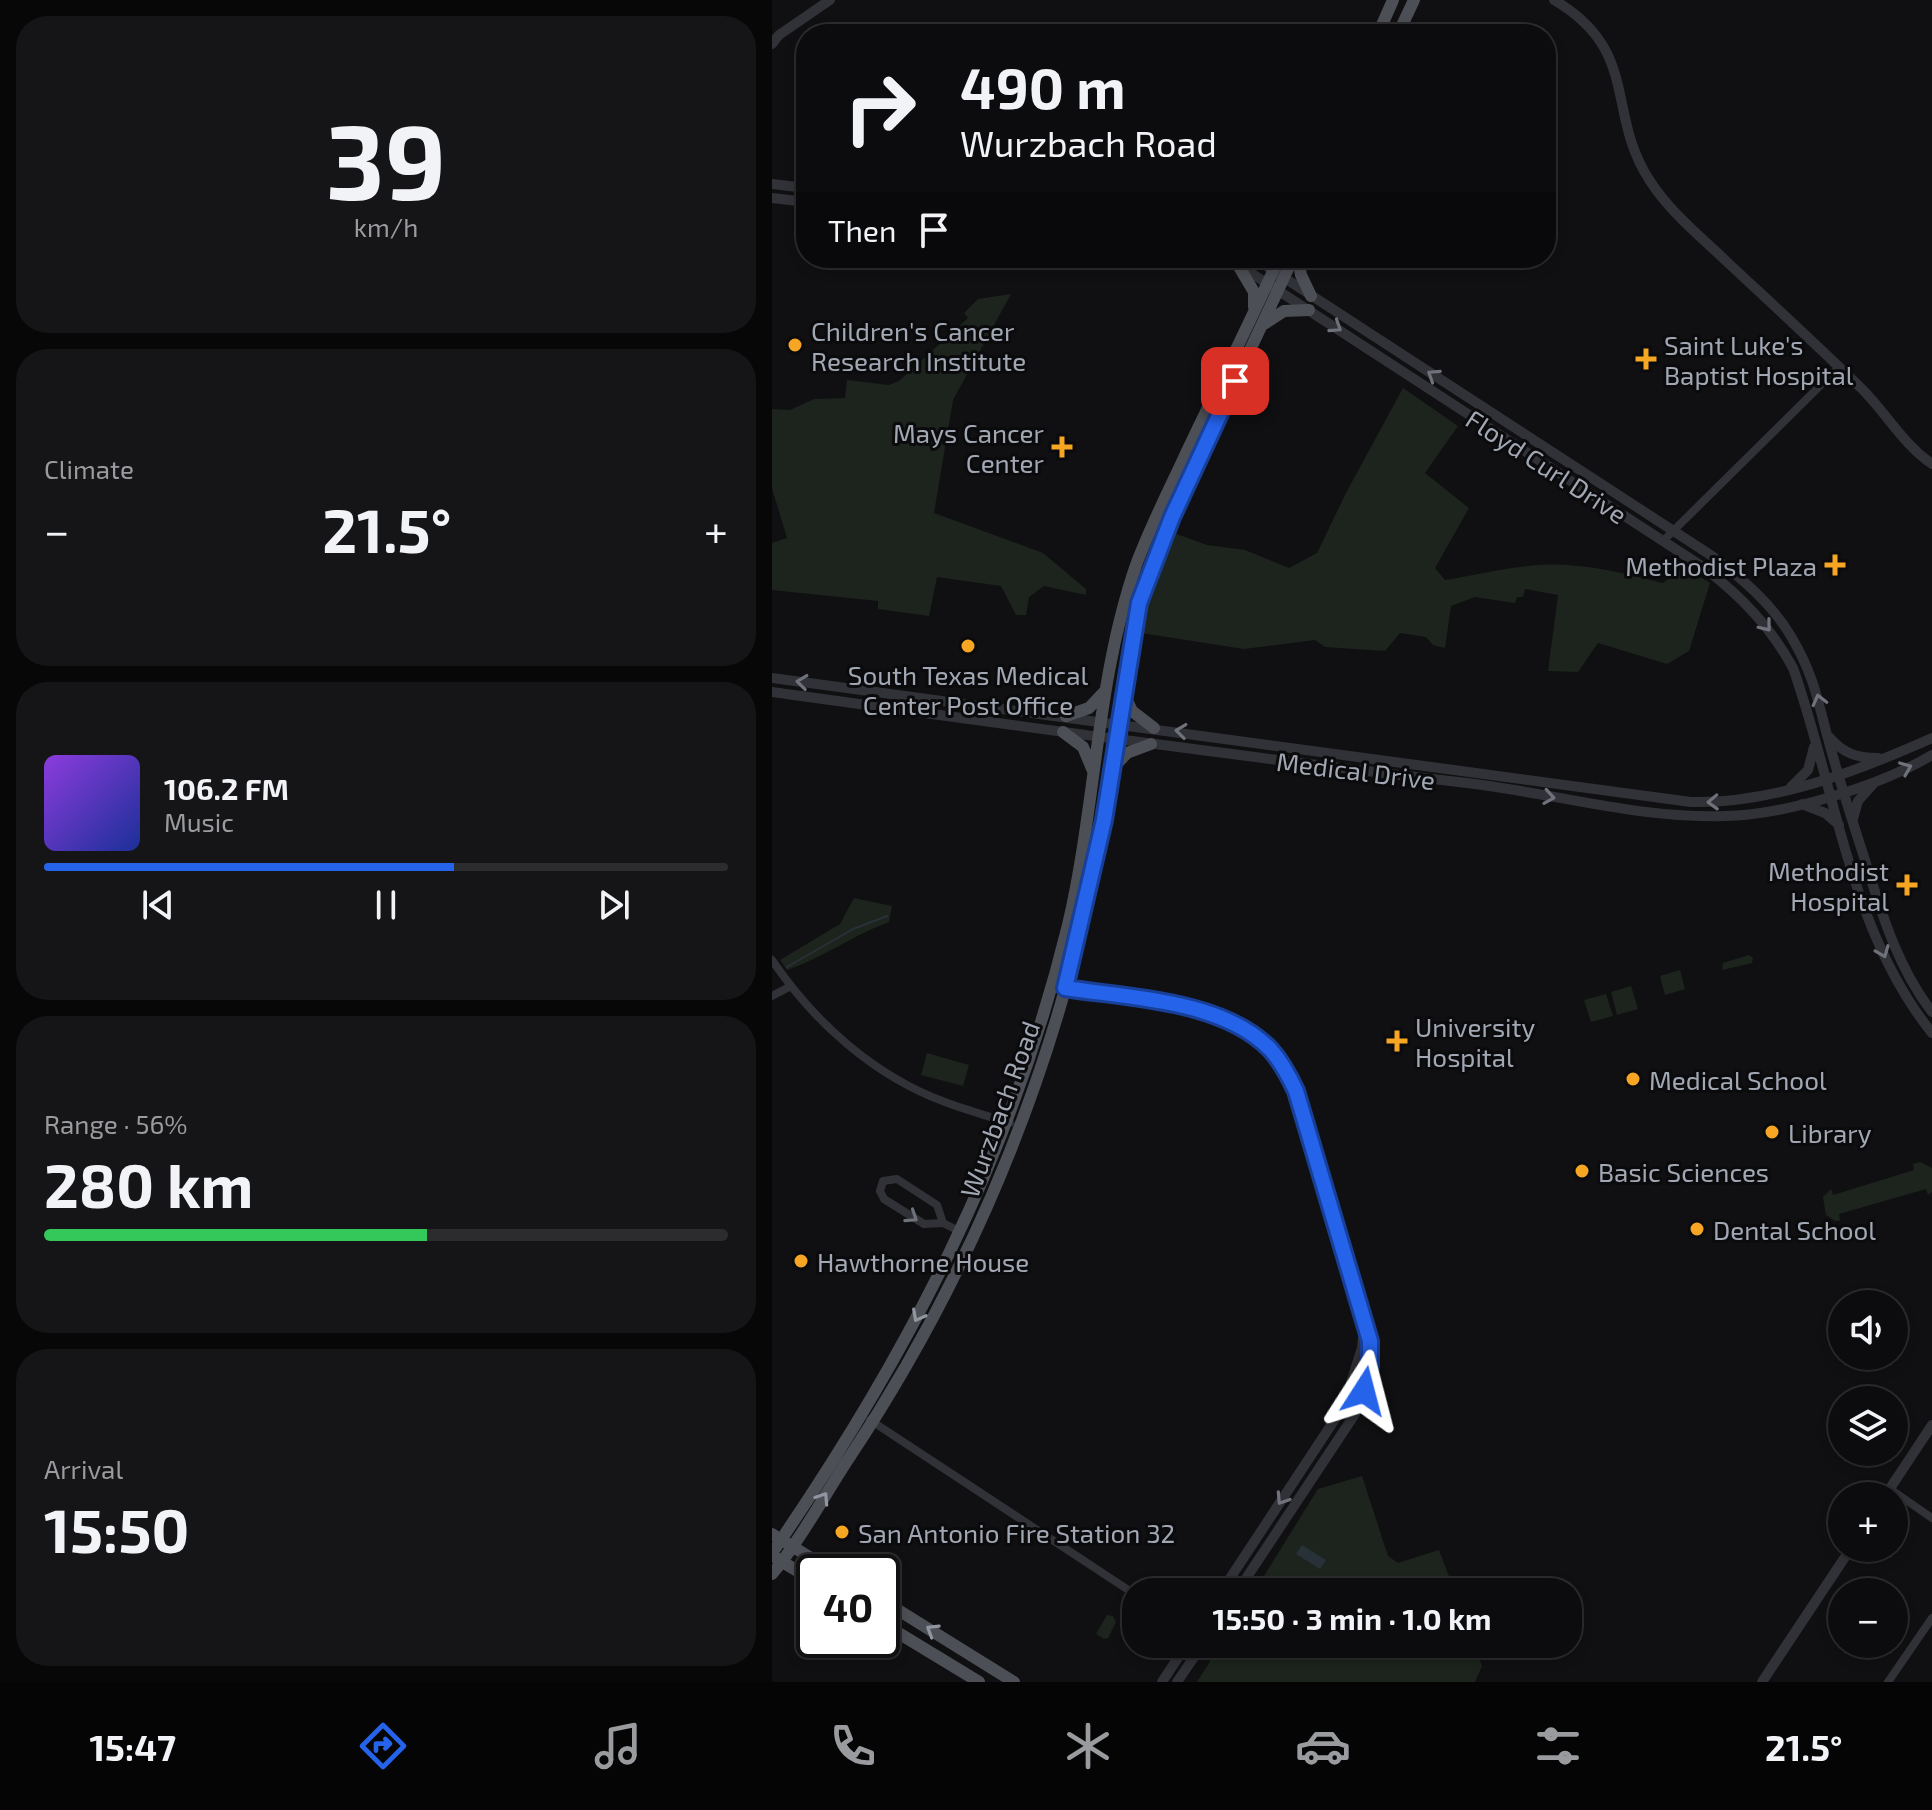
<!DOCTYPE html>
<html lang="en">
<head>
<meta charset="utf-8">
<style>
	:root { --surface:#0c0c0e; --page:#151517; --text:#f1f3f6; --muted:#9a9b9e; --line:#2c2c2e; --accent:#2563eb }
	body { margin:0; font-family:"Exo 2",sans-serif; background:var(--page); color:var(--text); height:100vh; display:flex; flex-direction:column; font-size:30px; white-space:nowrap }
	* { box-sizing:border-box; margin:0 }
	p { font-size:26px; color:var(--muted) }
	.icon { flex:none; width:44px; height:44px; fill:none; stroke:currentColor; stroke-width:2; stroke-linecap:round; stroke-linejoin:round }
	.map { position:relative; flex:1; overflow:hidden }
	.details { display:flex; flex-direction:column; gap:16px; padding:16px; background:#070708; width:772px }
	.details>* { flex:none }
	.guide { position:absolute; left:24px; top:24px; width:760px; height:244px; border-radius:32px; box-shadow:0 4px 12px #0003,0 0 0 2px var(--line); background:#0c0c0e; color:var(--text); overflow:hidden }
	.controls { position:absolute; left:1056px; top:1290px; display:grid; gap:16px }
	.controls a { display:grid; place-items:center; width:80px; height:80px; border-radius:50%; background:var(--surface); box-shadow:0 4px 12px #0003,0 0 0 2px var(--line); font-size:40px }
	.speed { position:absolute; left:24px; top:1554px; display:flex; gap:16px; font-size:40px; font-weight:700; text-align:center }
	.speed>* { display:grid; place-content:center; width:104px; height:104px; border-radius:50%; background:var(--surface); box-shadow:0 4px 12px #0003,0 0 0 2px var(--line); line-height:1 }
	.speed .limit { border:4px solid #111; border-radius:12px; background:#fff; color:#111 }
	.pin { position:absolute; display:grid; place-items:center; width:68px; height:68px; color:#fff; margin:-34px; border-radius:16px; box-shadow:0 4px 12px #0006 }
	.me { position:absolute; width:88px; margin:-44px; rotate:9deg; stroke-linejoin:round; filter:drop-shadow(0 0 6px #0008) }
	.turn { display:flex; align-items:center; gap:28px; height:168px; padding:0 32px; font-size:36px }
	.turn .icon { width:104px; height:104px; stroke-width:2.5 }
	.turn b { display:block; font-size:56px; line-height:68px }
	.then { display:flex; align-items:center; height:76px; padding:0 32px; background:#0003; gap:16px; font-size:30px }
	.big { font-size:60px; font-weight:700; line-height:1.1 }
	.details .tile { flex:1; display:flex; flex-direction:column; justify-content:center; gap:12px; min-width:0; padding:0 28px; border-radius:32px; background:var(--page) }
	.details .dial { align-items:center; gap:0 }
	.dial b { font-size:104px; line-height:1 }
	.song { display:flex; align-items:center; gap:24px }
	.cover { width:96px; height:96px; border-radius:12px; background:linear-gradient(135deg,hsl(270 70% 55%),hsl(230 70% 35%)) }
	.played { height:8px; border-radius:4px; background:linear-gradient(90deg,var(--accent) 60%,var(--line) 60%) }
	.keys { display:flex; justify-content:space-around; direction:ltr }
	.heat { display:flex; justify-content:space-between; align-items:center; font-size:44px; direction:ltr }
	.charge { height:12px; border-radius:6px; background:linear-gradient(90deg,#34c759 56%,var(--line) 0) }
	.trip { position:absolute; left:350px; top:1578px; width:460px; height:80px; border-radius:32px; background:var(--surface); box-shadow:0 4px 12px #0003,0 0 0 2px var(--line); font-weight:700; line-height:80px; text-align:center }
	.dock { display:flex; height:128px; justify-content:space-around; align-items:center; background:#050506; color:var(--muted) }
	.dock .icon { width:56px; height:56px }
	.dock .on { color:var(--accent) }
	.dock b { font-size:36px; color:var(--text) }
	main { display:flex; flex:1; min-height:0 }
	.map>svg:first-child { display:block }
	.green { fill:#1c241d }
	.water { fill:#283137 }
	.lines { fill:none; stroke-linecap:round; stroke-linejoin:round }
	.stream { stroke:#283137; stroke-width:2 }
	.minor { stroke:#313237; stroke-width:8 }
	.tertiary { stroke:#313237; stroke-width:10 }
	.primary { stroke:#4d4f56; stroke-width:12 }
	.oneway { stroke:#6f727b }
	.oneway2 { stroke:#9095a0 }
	.route-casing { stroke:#184099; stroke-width:20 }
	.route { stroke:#2563eb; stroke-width:14 }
	.poi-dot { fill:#f7a623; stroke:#0b0b0d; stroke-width:3 }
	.labels { text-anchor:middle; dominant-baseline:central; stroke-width:6; stroke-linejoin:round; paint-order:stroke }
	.poi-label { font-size:26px; fill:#a1a7b3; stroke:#0b0b0d; text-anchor:start }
	.street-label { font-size:26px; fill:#a1a7b3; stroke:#0b0b0d }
</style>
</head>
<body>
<main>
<section class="details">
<div class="tile dial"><b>39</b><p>km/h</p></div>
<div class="tile"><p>Climate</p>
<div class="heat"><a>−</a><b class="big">21.5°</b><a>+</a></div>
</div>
<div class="tile">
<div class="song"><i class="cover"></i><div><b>106.2 FM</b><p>Music</p></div></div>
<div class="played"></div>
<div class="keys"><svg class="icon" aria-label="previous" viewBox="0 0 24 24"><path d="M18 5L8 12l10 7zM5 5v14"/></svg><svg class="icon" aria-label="pause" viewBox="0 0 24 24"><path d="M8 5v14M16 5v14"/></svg><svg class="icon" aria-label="next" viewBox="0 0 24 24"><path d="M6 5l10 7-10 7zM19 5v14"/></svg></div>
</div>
<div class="tile"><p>Range · 56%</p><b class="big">280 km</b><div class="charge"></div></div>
<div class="tile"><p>Arrival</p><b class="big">15:50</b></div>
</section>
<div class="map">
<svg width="1160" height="1682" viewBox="0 0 1160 1682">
	<rect width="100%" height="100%" fill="#101012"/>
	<!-- green -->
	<path class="green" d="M239,294L181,400L162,513L271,553L314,589V595L272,586L257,597L254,615H244L229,586L165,577L157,616L106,609V601L0,590V543L15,538L0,488V409L18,410L42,399L73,398L75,380L117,385L127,381L196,318L192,313L206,299Z
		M631,388L686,426L653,473L697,508L663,568L673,580C704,575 736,567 767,565C809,562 851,573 891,583L912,567L938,583L917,651L895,664L826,643L806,672L776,671L786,595L753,589L751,597H745L743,603L703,597L679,606L673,648L661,645L654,637L628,633L613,651L553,647L543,640L472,649L369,633L375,608L402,533L435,545L473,550L517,568L545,553L575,491Z
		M82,898L120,906L117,922C81,935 51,958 15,970L8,960L68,924Z
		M977,955L981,958L980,963L950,970L951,963Z
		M908,970L913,989L893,995L888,976Z
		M859,986L866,1009L845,1015L839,992Z
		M834,994L841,1016L819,1022L812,1000Z
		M155,1053L197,1065L191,1086L149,1075Z
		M1148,1162L1160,1168V1192L1156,1195L1154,1189L1067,1214L1068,1221H1063L1054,1215L1051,1197L1059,1189L1061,1195L1142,1170L1141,1164Z
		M590,1476L616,1556L626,1563L667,1550L683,1592H482L546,1489Z
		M335,1615L341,1616L344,1622L336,1638L332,1639L324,1634Z
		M449,1644H702L710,1666L703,1682H425Z"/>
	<!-- water -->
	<path class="water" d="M530,1545L554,1560L548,1569L524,1554Z"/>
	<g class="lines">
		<!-- stream -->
		<path class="stream" d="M15,967L81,929L115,916"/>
		<!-- minor -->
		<path class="minor" d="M891,541L1066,368
			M0,960C42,1022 102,1076 173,1102C194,1110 216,1116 238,1123
			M0,996L19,986
			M171,1223L165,1205L125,1179L111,1181L108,1191L112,1199L152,1224L171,1223L189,1232
			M98,1420L364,1595
			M1118,1489L1160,1518
			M1116,1682L1160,1618"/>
		<!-- tertiary -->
		<path class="tertiary" d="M782,0C869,51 833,113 878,181C898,212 927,235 953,260C999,303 1045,345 1090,389C1115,414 1131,444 1160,464
			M0,44L7,35L58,0
			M0,184L34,188
			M0,198L34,202
			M456,258L931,567C969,596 998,626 1021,668C1064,789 1077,930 1160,1033
			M482,258L940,556C971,579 1001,605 1020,638C1041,674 1045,697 1055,735C1066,776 1079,817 1092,857C1109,911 1125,967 1160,1012
			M0,678L919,802C1001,804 1086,771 1160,738
			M0,692C232,724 463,756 695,783C781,793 866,819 953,816C1013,815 1108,786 1160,755
			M1057,737C1071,753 1084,758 1106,758
			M1019,787L1036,770L1042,747
			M1030,804L1053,813L1067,825
			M1081,819L1086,801L1103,782
			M280,985C348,998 447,998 497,1049C509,1061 517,1076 524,1091L588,1298L598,1341V1365L583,1414L465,1592
			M1113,1496L1160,1425
			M449,1592L571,1407L590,1348L592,1326
			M390,1682L415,1644
			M405,1682L431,1644
			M990,1682L1079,1548"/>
		<!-- primary -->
		<path class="primary" d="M606,34L621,0
			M626,34L642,0
			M526,258L529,275L539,296
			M466,265L482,292V307
			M492,324L512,311L537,310
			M351,692L360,711L382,728
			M294,716L317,708L333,691
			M291,732L311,747L321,771
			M340,769L355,753L379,744
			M0,1534L62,1572
			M0,1553C135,1357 239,1158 296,925C324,806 324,681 364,565C377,530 394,496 410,462C442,394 476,327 507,258
			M4,1558L42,1581
			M0,1574C29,1539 52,1496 77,1458C180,1303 256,1134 303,953C333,838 346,720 367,603L400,517L521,258
			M110,1600L242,1682
			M110,1623L207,1682"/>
	</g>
	<!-- one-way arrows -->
	<defs><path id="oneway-chevron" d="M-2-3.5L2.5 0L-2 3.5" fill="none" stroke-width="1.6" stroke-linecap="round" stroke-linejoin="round" transform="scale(2)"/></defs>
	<g class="oneway">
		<use href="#oneway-chevron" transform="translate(564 327) rotate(33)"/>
		<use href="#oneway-chevron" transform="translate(661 375) rotate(-147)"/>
		<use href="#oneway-chevron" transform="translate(994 626) rotate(51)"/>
		<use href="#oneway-chevron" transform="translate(30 682) rotate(-173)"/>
		<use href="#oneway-chevron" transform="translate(1047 700) rotate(-104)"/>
		<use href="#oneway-chevron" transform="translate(409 731) rotate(-173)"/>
		<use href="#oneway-chevron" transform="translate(1134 768) rotate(-22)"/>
		<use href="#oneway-chevron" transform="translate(777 797) rotate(9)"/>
		<use href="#oneway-chevron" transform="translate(941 802) rotate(178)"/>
		<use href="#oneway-chevron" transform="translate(1111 952) rotate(68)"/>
		<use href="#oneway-chevron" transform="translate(140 1217) rotate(33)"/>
		<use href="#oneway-chevron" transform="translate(510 1499) rotate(123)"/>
	</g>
	<g class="oneway2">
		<use href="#oneway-chevron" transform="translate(146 1316) rotate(118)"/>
		<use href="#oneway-chevron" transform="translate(51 1498) rotate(-57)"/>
		<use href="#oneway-chevron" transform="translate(160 1630) rotate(-148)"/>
	</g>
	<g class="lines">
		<defs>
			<path id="route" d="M463,381L400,517L367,603L332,820L293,988C358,998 450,1000 498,1049C509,1061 517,1076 524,1091L598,1341V1365L592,1391"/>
		</defs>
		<!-- route casing -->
		<use href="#route" class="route-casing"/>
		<!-- route -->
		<use href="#route" class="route"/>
	</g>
	<!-- markers -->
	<g class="poi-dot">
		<circle cx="23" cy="345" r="8"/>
		<path d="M870 347h8v8h8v8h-8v8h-8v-8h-8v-8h8z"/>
		<path d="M286 435h8v8h8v8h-8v8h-8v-8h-8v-8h8z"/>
		<path d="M1059 553h8v8h8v8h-8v8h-8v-8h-8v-8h8z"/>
		<circle cx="196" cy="646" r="8"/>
		<path d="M1131 873h8v8h8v8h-8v8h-8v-8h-8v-8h8z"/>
		<path d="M621 1029h8v8h8v8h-8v8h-8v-8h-8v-8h8z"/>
		<circle cx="861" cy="1079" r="8"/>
		<circle cx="1000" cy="1132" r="8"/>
		<circle cx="810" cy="1171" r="8"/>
		<circle cx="925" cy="1229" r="8"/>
		<circle cx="29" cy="1261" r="8"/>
		<circle cx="70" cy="1532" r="8"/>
	</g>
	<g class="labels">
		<!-- poi labels -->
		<g class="poi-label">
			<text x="39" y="330">Children's Cancer<tspan x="39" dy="30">Research Institute</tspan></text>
			<text x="892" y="344">Saint Luke's<tspan x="892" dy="30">Baptist Hospital</tspan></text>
			<text x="272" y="432" text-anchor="end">Mays Cancer<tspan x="272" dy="30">Center</tspan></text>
			<text x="1045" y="565" text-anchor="end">Methodist Plaza</text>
			<text x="196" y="674" text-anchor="middle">South Texas Medical<tspan x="196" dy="30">Center Post Office</tspan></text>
			<text x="1117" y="870" text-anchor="end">Methodist<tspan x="1117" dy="30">Hospital</tspan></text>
			<text x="643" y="1026">University<tspan x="643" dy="30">Hospital</tspan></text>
			<text x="877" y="1079">Medical School</text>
			<text x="1016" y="1132">Library</text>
			<text x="826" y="1171">Basic Sciences</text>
			<text x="941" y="1229">Dental School</text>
			<text x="45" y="1261">Hawthorne House</text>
			<text x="86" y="1532">San Antonio Fire Station 32</text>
		</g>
		<!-- street labels -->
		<g class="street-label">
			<text transform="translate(775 466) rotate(33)">Floyd Curl Drive</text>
			<text transform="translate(584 770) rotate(7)">Medical Drive</text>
			<text transform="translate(227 1109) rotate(-70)">Wurzbach Road</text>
		</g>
	</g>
</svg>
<div class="controls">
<a><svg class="icon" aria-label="sound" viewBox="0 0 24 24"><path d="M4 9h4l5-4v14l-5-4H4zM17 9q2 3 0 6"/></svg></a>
<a><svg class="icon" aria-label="layers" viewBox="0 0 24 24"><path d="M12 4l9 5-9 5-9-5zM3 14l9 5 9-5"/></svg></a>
<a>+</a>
<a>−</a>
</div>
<div class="speed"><div class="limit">40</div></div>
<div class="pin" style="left:463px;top:381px;background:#d93025"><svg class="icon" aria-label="arrive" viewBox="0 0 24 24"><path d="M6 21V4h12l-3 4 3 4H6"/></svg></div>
<svg class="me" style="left:592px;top:1391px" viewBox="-20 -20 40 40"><path d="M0-17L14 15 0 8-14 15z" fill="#2563eb" stroke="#fff" stroke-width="4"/></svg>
<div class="trip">15:50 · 3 min · 1.0 km</div>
<div class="guide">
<div class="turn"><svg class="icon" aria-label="right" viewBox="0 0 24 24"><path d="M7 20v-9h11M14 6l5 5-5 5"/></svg><div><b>490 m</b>Wurzbach Road</div></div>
<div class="then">Then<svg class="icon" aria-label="arrive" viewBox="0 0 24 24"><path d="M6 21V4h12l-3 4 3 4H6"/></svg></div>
</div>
</div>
</main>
<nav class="dock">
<b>15:47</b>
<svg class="icon on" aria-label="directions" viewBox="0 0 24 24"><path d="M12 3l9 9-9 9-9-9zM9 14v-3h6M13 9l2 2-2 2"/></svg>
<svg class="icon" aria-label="music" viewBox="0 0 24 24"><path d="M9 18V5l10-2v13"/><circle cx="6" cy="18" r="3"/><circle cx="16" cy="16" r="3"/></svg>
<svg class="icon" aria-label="phone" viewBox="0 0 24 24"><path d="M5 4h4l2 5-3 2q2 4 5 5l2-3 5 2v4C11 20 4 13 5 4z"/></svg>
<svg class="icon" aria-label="climate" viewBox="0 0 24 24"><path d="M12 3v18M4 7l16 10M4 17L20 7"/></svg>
<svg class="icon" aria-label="car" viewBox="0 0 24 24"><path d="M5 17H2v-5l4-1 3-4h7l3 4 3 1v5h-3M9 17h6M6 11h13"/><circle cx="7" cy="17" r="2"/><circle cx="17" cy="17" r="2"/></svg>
<svg class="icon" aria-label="filters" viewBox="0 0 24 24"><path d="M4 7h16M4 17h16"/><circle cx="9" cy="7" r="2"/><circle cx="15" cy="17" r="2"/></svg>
<b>21.5°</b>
</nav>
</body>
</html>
